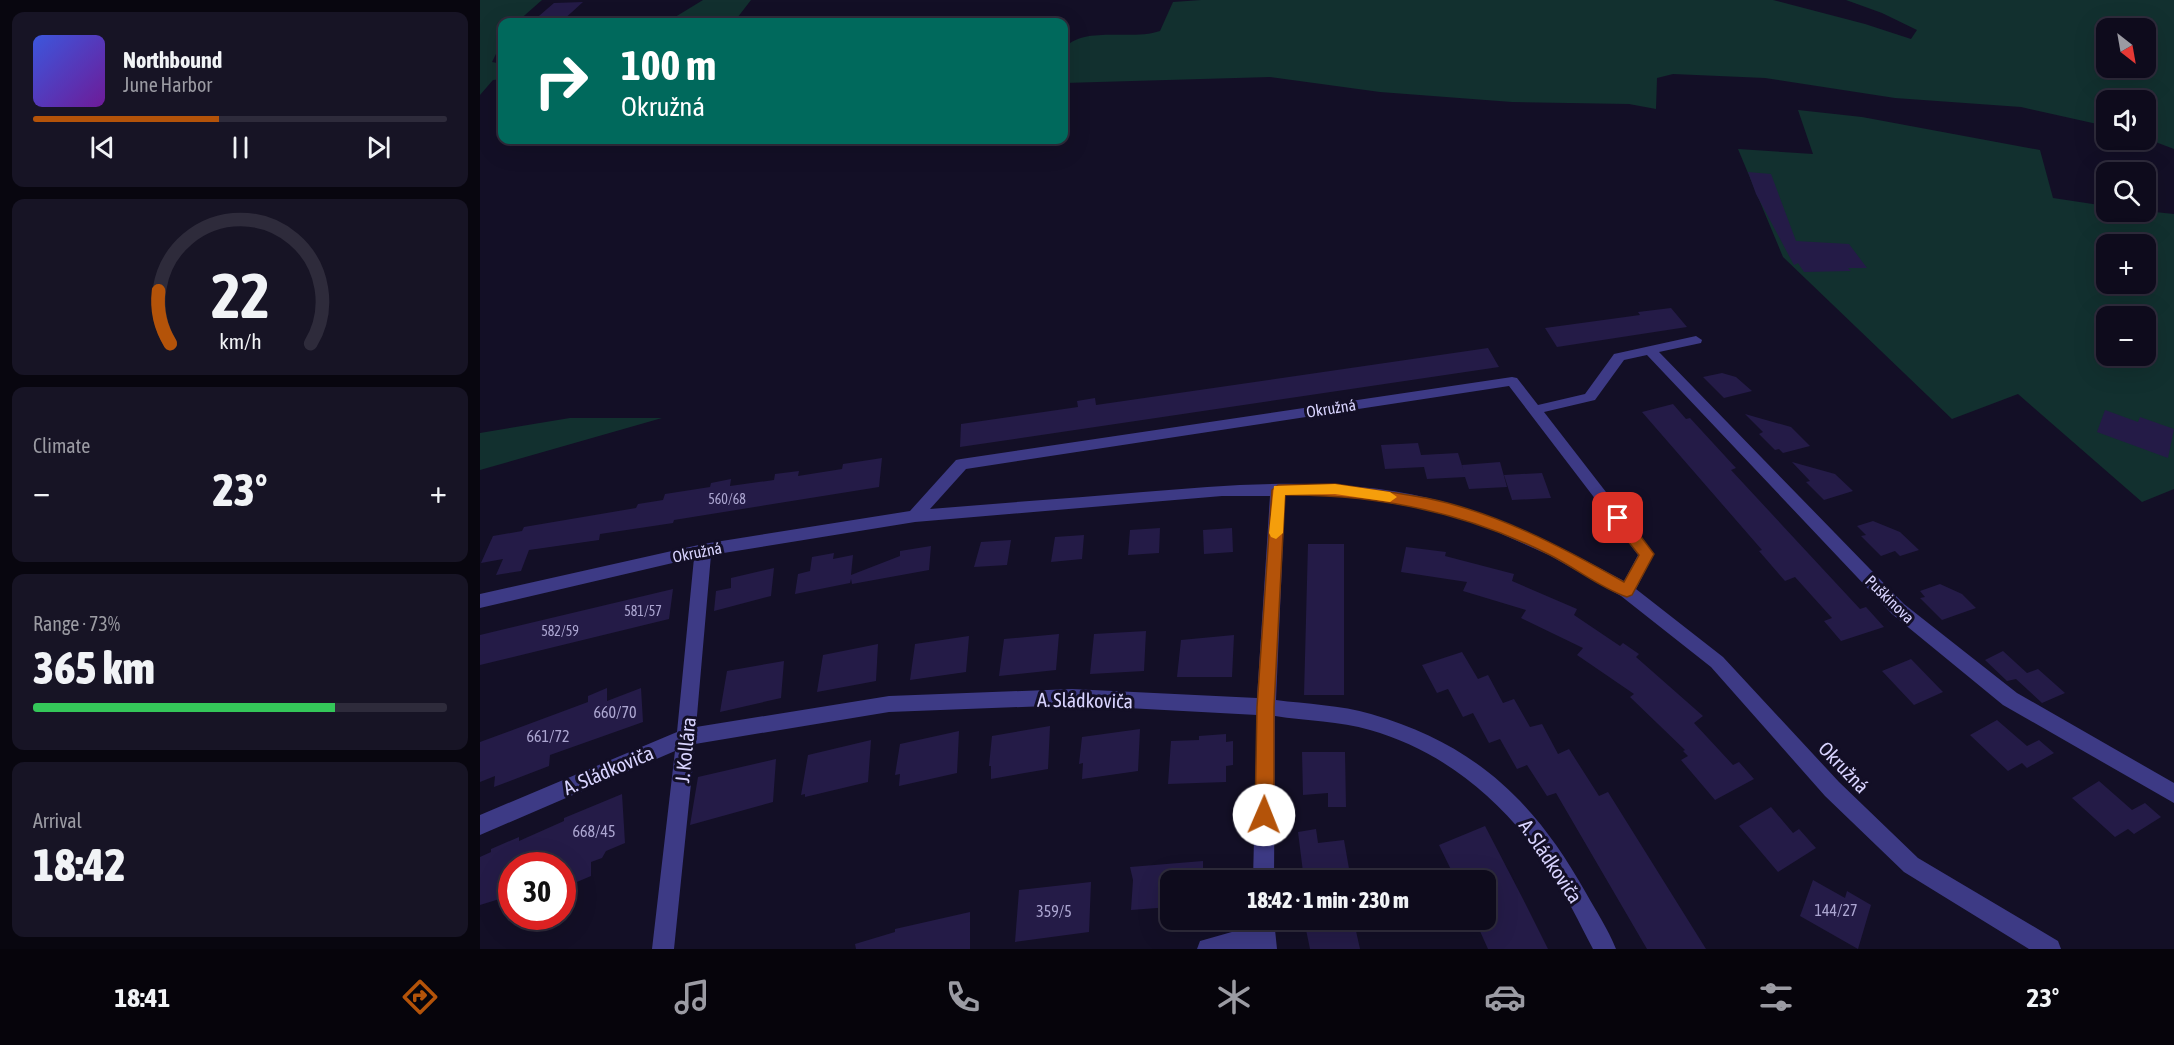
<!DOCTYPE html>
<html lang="en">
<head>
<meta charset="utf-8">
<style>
	:root { --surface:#0e0b1c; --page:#171425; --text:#f1f3f6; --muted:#9b9ba3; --line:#2e2b3b; --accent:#b45309 }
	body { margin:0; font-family:"Asap Condensed",sans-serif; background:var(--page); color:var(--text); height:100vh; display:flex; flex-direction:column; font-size:22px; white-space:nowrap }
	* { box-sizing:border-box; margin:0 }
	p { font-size:20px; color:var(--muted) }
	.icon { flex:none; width:33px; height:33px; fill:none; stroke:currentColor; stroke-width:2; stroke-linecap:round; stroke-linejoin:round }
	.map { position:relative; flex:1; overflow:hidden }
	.side { display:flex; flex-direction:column; gap:12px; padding:12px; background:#08060f; width:480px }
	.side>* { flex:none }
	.guide { position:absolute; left:18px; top:18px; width:570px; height:126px; border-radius:12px; box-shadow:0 6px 24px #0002,0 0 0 2px var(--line); background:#00695c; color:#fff; overflow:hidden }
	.needle { width:39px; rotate:149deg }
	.tools { position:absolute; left:1616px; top:18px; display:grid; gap:12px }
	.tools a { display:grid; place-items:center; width:60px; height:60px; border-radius:12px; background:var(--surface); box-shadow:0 6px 24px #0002,0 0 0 2px var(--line); font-size:30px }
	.speed { position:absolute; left:18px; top:852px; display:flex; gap:12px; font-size:30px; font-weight:700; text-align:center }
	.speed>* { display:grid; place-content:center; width:78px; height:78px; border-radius:50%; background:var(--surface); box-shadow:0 6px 24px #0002,0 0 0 2px var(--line); line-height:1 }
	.speed .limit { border:9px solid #d22; background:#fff; color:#111 }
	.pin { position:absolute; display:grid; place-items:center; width:51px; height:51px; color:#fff; margin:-26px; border-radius:12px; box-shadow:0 3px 9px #0006 }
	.me { position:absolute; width:66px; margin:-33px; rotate:1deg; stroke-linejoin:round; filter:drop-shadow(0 0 4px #0008) }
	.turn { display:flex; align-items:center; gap:21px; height:126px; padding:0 24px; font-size:27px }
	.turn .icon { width:78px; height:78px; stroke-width:2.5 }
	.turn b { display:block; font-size:42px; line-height:51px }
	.big { font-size:45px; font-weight:800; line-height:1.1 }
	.side .card { flex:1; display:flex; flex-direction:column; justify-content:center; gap:9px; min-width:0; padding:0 21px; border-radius:12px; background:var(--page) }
	.side .dial { align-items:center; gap:0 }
	.dial svg { height:156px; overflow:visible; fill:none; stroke:var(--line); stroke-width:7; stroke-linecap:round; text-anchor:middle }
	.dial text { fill:var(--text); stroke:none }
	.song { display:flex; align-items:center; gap:18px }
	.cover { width:72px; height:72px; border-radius:9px; background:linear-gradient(135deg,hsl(230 70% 55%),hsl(280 70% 35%)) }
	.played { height:6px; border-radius:3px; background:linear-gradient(90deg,var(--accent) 45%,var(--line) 45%) }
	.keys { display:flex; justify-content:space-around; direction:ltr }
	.heat { display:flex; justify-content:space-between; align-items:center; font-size:33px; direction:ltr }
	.charge { height:9px; border-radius:4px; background:linear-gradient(90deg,#34c759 73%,var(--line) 0) }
	.trip { position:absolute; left:680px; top:870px; width:336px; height:60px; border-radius:12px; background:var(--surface); box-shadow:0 6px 24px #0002,0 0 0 2px var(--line); font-weight:800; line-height:60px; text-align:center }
	.tab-bar { display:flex; height:96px; justify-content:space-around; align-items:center; background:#06040b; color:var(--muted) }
	.tab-bar .icon { width:42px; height:42px }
	.tab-bar .active { color:var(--accent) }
	.tab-bar b { font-size:27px; color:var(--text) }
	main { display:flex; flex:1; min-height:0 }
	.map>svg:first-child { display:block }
	.green { fill:#12302f; fill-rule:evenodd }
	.building { fill:#241b47 }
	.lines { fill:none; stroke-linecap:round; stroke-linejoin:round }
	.minor { fill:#3d3a85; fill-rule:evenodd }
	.route { fill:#b45309; stroke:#753606; stroke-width:1.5 }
	.slow { fill:#f59e0b }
	.labels { text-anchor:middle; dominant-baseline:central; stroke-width:6; stroke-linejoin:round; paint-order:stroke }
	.number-label { font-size:14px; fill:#aca6d1 }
	.street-label { font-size:16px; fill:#d9d4ff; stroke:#130f26 }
	.near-number-label { font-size:16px; fill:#aca6d1 }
	.near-street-label { font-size:20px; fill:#d9d4ff; stroke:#130f26 }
</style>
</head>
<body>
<main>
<section class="side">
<div class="card">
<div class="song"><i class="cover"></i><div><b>Northbound</b><p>June Harbor</p></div></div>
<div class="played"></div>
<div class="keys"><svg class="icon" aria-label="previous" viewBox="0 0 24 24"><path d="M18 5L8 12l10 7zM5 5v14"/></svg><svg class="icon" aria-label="pause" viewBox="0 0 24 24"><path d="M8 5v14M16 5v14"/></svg><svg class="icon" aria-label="next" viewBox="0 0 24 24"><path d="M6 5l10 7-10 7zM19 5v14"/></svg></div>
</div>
<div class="card dial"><svg viewBox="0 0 100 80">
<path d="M14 69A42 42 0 1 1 86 69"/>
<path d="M14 69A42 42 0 0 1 8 42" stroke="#b45309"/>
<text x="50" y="56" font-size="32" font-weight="700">22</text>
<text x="50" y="72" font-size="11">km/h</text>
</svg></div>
<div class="card"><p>Climate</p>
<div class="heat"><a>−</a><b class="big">23°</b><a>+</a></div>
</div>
<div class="card"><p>Range · 73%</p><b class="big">365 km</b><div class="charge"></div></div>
<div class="card"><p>Arrival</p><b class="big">18:42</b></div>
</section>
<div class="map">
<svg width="1694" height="949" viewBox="0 0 1694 949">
	<rect width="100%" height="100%" fill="#130f26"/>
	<!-- green -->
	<path class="green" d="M0,0H62L37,22H22V37L16,39L21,44L12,62L22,64V79L13,80L0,95Z
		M223,0H271L254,22H187Z
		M721,0H1293L1385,24L1431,39L1437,30L1402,13L1366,0H1694V149L1665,138V100H1626V126L1541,107L1415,98L1285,78L1193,74L1177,78L1176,109L1149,104L1032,102L900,92L790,77L584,83V49C602,25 652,41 680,31L693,2ZM1626,28H1665V68H1626Z
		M1318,110L1382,117L1560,150L1573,198L1626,206V212L1665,211L1694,214V489L1662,502L1538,394L1472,419L1303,257L1258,149L1333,154ZM1626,244H1665V284H1626ZM1626,316H1665V356H1626Z
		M90,418H182L0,470V433Z"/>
	<!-- building -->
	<path class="building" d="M103,2L81,22H52L74,3Z
		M1268,172L1291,174L1316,241L1369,244L1387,268H1368L1371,271L1324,272L1318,263L1314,265L1276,194Z
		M1191,308L1207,327L1077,347L1065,328L1160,315L1158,312Z
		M1008,348L1019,367L480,447L481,424L598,407L597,401L615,398L616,405Z
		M1242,373L1256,377L1272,391L1244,398L1223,377Z
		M1193,404L1206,419L1210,418L1256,468L1251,470L1380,609L1386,607L1404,627L1361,641L1344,621L1352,618L1315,577L1305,581L1279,551L1282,550L1162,412Z
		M1625,410L1658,422L1660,417L1694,429L1688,458L1617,432Z
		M1265,414L1311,427L1330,446L1303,453L1299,449L1295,450L1279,434L1283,432Z
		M938,443L941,455L978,453L984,472L982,465L1020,462L1027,487L989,489L985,477L947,479L944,467L905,469L901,445Z
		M402,458L399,487L194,520L193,523L120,534L119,540L49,550L41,571L16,575L23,559L1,563L13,536L42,531L44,527L156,508L158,504L183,500L185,494L230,487L231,483L251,479L250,486L294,480L295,474L319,471L318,476L362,469L363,464Z
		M1312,462L1355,474L1373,491L1344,500L1326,482L1330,481Z
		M1062,473L1071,498L1032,500L1024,475Z
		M1393,521L1420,532L1439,550L1420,556L1415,551L1401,556L1381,536L1386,535L1377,526Z
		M680,528L679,553L648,555L650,530Z
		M752,528L753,552L724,554L723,530Z
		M604,535L602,559L571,562L575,537Z
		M531,540L527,565L494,567L501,542Z
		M828,544H864V695H824Z
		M451,546L449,570L372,584L371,579L370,583L315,594L318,574L330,571L332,557L354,553L353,559L373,555L371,575L420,556V551Z
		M926,547L966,552L965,556L1034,574L1032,581L1097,609L1094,615L1140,646L1143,643L1159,654L1156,657L1223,716L1214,723L1253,765L1259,762L1274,779L1235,800L1201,760L1208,756L1203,751L1205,750L1150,697L1154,694L1097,655L1103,648L1041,618L1046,610L983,591L987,582L921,572Z
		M294,568L291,596L234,611L236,591L251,588V578Z
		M1460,584L1482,594L1496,608L1462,620L1440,598L1445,597L1440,591Z
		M193,589L189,619L0,665V635Z
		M666,631L664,671L610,674L614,634Z
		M579,634L576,670L519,676L524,639Z
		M754,635L752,677H697L701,640Z
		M489,636L486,672L430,680L435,644Z
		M398,644L396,681L337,692L343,655Z
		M1523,651L1547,673L1558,669L1585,693L1562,703L1536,679L1527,681L1505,660Z
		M982,652L998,679L1008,675L1023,703L1034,699L1050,727L1062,724L1078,754L1089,749L1119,796L1128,792L1226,949H1167L1076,793L1067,796L1047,765L1037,769L1020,739L1009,743L993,713L983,717L968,689L957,693L942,665Z
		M1431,659L1463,692L1434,705L1402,671Z
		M304,661L301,698L240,712L247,671Z
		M127,688V701L161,688L163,722L70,755L69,766L14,787L15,776L0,782V742L108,702V696Z
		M1517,720L1547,746L1559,740L1574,753L1547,768L1542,763L1528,771L1490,735Z
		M570,726L568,769L511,779V766H509L512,736Z
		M660,729L658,771L602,779L603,763L599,764L602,737Z
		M479,731L477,773L419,786L420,774L415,775L420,744Z
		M746,734V742L753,741V765L746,766V782L688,784L691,741L719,740V736Z
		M391,740L388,782L325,797V794L321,795L328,755Z
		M822,752H865L866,807H848V793L823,795Z
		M296,759L293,802L210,825L218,777Z
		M1619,781L1652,810L1665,803L1681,817L1654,834L1648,829L1635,837L1592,798Z
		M142,794L145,843L126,851L122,858L111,862V876L85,887V866H32V895L0,905V857L11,852V849L39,837V841L84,821V818Z
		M1291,807L1313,833L1319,829L1336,848L1298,872L1259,826Z
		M1005,826L1043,899L1068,949H1008L995,920H1005V880H976L959,845Z
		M836,829L838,843L864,840L871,880H824L818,832Z
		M723,861V880H690V907L651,910L653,880L650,867Z
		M1333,880L1365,898L1367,891L1391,905L1378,949L1320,916Z
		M611,882L609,932L535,942L539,890Z
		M490,912V949H376L375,944L415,932V929Z
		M824,920H845L848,929L874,922L880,949H830Z"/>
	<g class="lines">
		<!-- minor -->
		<path class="minor" d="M1216,336L1222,340L1221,343L1179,352L1424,604L1537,693L1694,783V803L1523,705L1412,614L1167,355L1144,360L1115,400L1064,412L1174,554L1156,589L1243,657L1359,782L1438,858L1578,941L1581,949H1549L1424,872L1345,796L1231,667L1141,596L1069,555L997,523L947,509L855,494L805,495L796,700C826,704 861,705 891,714C994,744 1054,800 1106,893C1116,911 1128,929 1136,949H1113C1099,923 1086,894 1069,869C1027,804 965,751 890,730C860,721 826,721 795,716L794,880H773L777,715L592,705L409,712L215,744L194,949H172L195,751L0,835V815L197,732L214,558L0,608V594L223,544L430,511L476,460L481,459L1032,377L1037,378L1058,405L1105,394L1134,354ZM1029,386L1158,555L1144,581C1081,547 1018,514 948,498C855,476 758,484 663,492C592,498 521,503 450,509L486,469ZM742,496H790L777,698L592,689L409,696L216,727L231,555L435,522Z
			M772,920H794L797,949H717L720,941L773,926Z"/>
	</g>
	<!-- route -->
	<path class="route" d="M855,484C885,489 916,492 946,498C1016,512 1082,547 1144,582L1159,555L1133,522V514H1144L1174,554L1152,595L1147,597C1120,588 1096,568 1070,555C987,513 898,494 805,495L794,707V815L791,821L784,824L778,821L775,815L777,707L792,490L798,485Z"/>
	<!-- slow -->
	<path class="slow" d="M855,484L910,492L917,497L910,502L855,494L805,495L803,533L796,539L791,537L789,533L794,486Z"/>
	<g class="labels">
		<!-- number labels -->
		<g class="number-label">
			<text x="247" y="499">560/68</text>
			<text x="163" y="611">581/57</text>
			<text x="80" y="631">582/59</text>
		</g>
		<!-- street labels -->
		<g class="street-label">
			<text transform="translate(851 408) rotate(-9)">Okružná</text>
			<text transform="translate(217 552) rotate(-11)">Okružná</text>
			<text transform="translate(1410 599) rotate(44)">Puškinova</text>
		</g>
		<!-- near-number labels -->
		<g class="near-number-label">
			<text x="135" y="712">660/70</text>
			<text x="68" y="736">661/72</text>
			<text x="114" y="831">668/45</text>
			<text x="1356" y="910">144/27</text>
			<text x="574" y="911">359/5</text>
		</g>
		<!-- near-street labels -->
		<g class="near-street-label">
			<text transform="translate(605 700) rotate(1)">A. Sládkoviča</text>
			<text transform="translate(205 750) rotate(-84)">J. Kollára</text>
			<text transform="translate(1364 767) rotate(46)">Okružná</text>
			<text transform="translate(128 770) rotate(-23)">A. Sládkoviča</text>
			<text transform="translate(1071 861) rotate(56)">A. Sládkoviča</text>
		</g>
	</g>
</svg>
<div class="tools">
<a><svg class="needle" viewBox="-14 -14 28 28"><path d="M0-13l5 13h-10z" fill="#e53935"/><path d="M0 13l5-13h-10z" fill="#9b9ba3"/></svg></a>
<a><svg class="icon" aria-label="sound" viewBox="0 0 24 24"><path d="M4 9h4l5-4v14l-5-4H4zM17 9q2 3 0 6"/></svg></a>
<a><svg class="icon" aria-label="search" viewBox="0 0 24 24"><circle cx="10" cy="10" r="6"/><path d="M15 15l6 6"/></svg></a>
<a>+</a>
<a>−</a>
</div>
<div class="speed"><div class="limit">30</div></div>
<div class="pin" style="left:1138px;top:518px;background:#d93025"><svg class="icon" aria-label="arrive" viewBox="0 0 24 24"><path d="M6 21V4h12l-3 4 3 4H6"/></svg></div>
<svg class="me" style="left:784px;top:815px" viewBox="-20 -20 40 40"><circle r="19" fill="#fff"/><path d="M0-13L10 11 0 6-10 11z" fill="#b45309"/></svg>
<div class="trip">18:42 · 1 min · 230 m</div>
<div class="guide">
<div class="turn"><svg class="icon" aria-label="right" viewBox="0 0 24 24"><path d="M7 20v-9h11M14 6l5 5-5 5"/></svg><div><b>100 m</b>Okružná</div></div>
</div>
</div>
</main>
<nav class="tab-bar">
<b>18:41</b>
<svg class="icon active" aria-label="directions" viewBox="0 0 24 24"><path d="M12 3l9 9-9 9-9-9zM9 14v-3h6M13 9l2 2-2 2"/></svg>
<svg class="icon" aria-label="music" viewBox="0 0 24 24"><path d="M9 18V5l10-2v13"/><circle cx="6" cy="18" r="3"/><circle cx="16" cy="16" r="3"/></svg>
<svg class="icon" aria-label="phone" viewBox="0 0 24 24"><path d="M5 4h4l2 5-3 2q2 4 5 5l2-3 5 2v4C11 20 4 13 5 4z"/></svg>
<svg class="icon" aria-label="climate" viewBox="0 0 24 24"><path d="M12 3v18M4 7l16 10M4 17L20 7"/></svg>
<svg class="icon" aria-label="car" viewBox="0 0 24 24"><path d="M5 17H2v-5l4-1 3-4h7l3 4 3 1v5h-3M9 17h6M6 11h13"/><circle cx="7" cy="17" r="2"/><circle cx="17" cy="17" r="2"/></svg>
<svg class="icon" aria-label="filters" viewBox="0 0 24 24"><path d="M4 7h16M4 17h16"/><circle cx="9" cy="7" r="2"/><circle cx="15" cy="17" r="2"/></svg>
<b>23°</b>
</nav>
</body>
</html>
